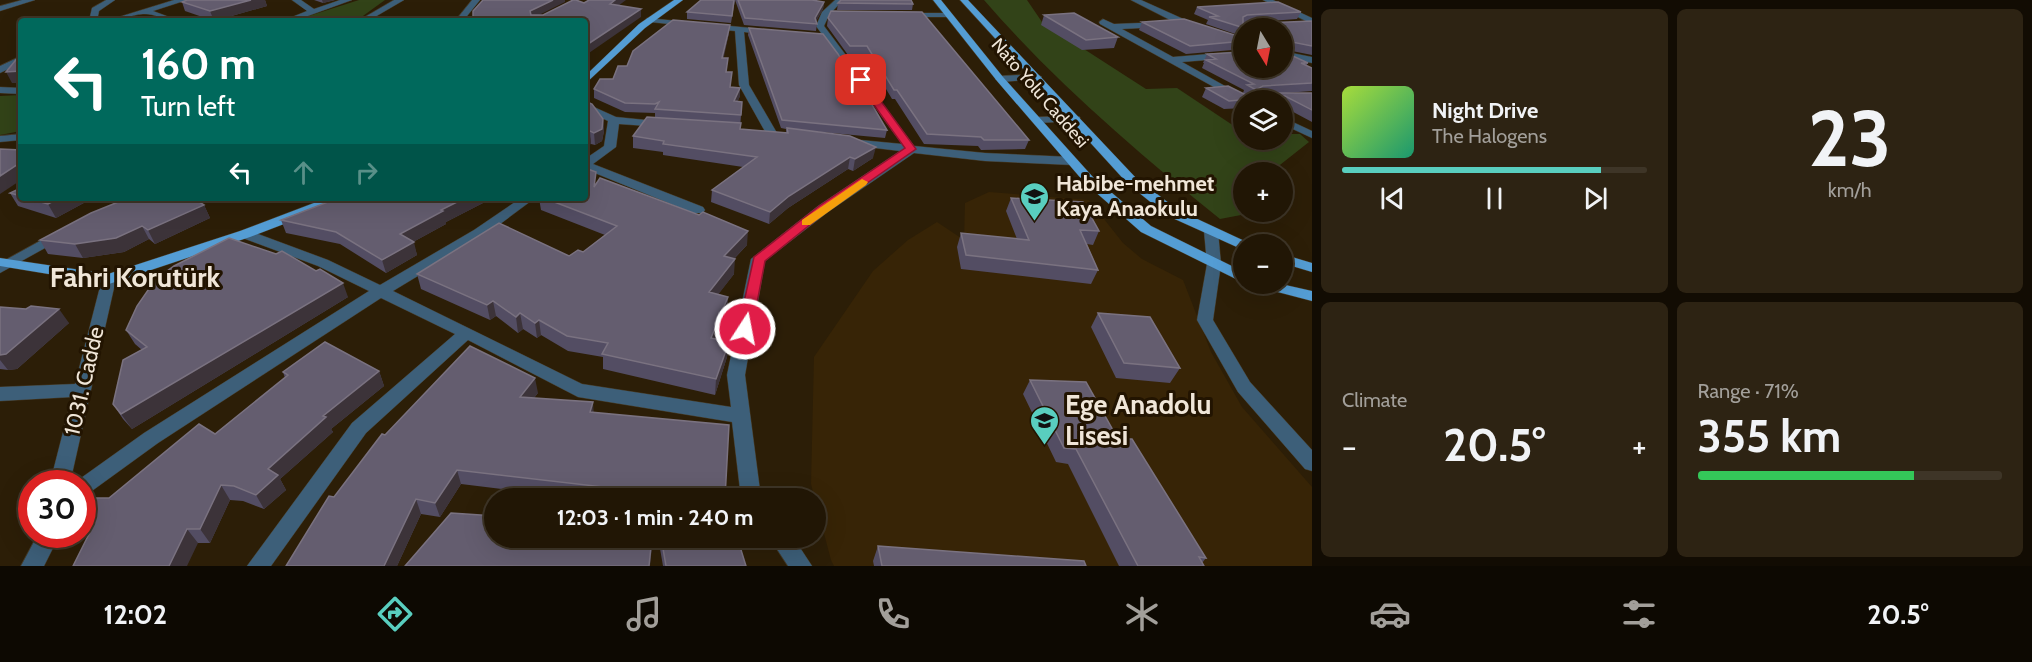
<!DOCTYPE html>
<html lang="en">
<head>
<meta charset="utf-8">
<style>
	:root { --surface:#211605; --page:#2d2313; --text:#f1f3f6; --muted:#a29f9a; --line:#3e3527; --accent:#59cebf }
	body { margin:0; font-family:Cabin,sans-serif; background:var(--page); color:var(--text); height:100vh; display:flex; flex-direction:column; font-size:22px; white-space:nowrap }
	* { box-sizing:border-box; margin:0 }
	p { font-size:20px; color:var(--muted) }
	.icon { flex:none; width:33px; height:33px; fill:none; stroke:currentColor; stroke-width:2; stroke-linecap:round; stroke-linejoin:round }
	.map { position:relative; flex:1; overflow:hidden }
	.panel { display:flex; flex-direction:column; gap:9px; padding:9px; background:#120c03; width:720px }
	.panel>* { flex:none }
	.guide { position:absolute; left:18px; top:18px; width:570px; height:183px; border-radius:6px; box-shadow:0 6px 24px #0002,0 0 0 2px var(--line); background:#00695c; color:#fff; overflow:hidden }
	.needle { width:39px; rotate:170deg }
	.fabs { position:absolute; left:1233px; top:18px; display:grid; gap:12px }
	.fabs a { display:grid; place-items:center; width:60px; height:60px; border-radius:50%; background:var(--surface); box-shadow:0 6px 24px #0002,0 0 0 2px var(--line); font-size:30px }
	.speed { position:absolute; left:18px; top:470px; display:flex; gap:12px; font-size:30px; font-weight:700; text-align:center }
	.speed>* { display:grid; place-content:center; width:78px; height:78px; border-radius:50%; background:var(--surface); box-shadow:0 6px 24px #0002,0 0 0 2px var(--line); line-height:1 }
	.speed .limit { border:9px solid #d22; background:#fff; color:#111 }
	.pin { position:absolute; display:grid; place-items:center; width:51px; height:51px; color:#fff; margin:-26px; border-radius:12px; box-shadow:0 3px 9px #0006 }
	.me { position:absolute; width:66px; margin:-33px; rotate:11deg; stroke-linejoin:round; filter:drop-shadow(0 0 4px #0008) }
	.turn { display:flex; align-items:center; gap:21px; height:126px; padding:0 24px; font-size:27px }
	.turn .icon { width:78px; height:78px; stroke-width:2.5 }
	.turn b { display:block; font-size:42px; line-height:51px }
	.lanes { display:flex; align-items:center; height:57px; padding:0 24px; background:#0003; justify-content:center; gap:30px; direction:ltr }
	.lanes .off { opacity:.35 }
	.big { font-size:45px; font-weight:700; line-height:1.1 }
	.panel .card { flex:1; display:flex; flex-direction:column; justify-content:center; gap:9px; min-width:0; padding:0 21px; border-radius:9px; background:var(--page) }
	.panel .dial { align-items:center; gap:0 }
	.dial b { font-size:78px; line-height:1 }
	.song { display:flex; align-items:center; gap:18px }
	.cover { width:72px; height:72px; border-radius:9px; background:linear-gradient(135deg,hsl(80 70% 55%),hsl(160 70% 35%)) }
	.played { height:6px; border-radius:3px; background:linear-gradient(90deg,var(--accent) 85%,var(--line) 85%) }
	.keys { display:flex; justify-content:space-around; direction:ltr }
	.heat { display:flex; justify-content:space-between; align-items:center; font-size:33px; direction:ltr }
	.charge { height:9px; border-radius:4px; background:linear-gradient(90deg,#34c759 71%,var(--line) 0) }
	.panel .tiles { flex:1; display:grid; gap:9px; grid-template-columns:repeat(2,1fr) }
	.trip { position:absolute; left:484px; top:488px; width:342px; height:60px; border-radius:30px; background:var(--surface); box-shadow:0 6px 24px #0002,0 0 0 2px var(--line); font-weight:700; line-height:60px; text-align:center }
	.dock { display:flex; height:96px; justify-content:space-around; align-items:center; background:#0d0902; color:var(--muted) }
	.dock .icon { width:42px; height:42px }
	.dock .selected { color:var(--accent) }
	.dock b { font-size:27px; color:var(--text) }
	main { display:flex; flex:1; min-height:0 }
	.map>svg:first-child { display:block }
	.built { fill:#372406 }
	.green { fill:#324318 }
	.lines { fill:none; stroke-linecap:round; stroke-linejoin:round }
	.minor-casing { stroke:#473a24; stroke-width:1 }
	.major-casing { stroke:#473a24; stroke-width:1 }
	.minor { fill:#3d5f79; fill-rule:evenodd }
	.major { fill:#549dd4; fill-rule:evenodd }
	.wall { fill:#534d63 }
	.shaded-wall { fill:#3c3339 }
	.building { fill:#645d6f; stroke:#7a7280; stroke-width:1.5 }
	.route { fill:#e11d48; stroke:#92132f; stroke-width:1.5 }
	.slow { fill:#f59e0b }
	.labels { text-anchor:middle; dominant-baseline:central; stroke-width:6; stroke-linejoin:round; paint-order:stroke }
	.far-street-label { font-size:18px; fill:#f0e6d8; stroke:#221401 }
	.poi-label { font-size:22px; font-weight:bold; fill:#f0e6d8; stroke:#221401; text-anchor:start }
	.street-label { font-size:22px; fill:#f0e6d8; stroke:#221401 }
	.near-poi-label { font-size:27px; font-weight:bold; fill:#f0e6d8; stroke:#221401; text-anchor:start }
	.district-label { font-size:28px; font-weight:bold; fill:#f0e6d8; stroke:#221401 }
</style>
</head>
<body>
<main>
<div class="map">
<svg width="1312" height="566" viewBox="0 0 1312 566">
	<rect width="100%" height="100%" fill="#2c1e07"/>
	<!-- built -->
	<path class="built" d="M989,192L1089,200L1123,243L1142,259L1183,280L1211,352L1242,407L1312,487V566H834L831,560L811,484L814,357L873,271L908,240L937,222L964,240L965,203Z"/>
	<!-- green -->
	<path class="green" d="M359,0H385L356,21H293Z
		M984,0H1027L1042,22L1146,89L1177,88L1243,132L1244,140H1282L1283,134H1300L1309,142L1271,172H1244L1243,211L1241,215L1220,219C1137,152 1054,81 984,0Z
		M21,95V131L0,135V96Z"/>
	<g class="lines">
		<defs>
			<path id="minor" d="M22,0H35L0,11V6Z
				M106,0H115L99,11L97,21H89L92,8Z
				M174,0H187L153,11L180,21C168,21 153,13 143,14C130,15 119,21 106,21Z
				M292,0H301L314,9L340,0H352L294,21H282L307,11Z
				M394,0H404L368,21H358Z
				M472,0H480L463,21H455Z
				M835,0H843L829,15L824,26L914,146L985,153L1072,157L1078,161L1072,165L985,161L914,153L828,212L765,261L745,375L761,498H741L732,422L578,397L468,340L366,433L271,566H247L352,423L455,334L381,298L158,443L89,493L82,495V483H74L144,433L369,291L318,266L240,237L238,234L240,231H250L328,260L380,285L474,230L521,198H535L484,236L393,291L582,384L731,407L727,375L751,259L818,206L900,151L850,145L844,142L850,139L902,144L816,26L822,12Z
				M1131,0H1141L1199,26L1195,29L1172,21Z
				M1263,0H1273L1312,18V24Z
				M903,13H948L952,15L948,17H900L899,15Z
				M647,18L772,30V34L769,35L744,32L749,85L777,133L775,135H767L739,85L735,31L650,22L646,20Z
				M1103,19L1114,24L1163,22L1164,24L1160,27L1122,29L1173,57L1244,51V57L1182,62L1250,100L1241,102L1100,24L1099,22Z
				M1282,51L1312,57V63L1282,57Z
				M21,56V63L0,73V66Z
				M1037,74L1042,77L1040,79L1000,82L995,79L1000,76Z
				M0,87L21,88V94L0,93Z
				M585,103L616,117L666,122L667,124L662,127L619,124L616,147L593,164L703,207L705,210L703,213H693L585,169V159L604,146L608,121L585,110Z
				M1076,116L1080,117V121L1037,123L1032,120L1037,117Z
				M1282,117L1312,131V138L1282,124Z
				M21,134V140L0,142V136Z
				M1211,227L1218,231L1221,264L1213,320L1250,382L1312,450V471L1305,469L1238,392L1197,320L1207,264L1204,231Z
				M58,231L63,232L65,235L63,238L0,273V263Z
				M109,274L116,279L70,483H50L72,397L0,401V387L75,384L102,279Z
				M38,534H60L44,566H21Z
				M769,537H793L812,566H788Z"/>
			<path id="major" d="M674,0H683L645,28L585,84V76L639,24Z
				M933,0H941L1003,77L1092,176L1151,226L1244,272V283L1141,232L1084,182L997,81Z
				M960,0H968L1136,178L1178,210L1251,244H1244V249L1239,248L1168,216L1128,184Z
				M327,198H345L344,201L250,237L109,284L0,266V258L108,274L240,231Z
				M1282,254L1312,263V272L1282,263Z
				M1255,284H1281L1312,291V301L1258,287Z"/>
		</defs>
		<!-- minor casing -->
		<use href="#minor" class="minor-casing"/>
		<!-- major casing -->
		<use href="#major" class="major-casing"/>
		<!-- minor -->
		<use href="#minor" class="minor"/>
		<!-- major -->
		<use href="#major" class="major"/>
	</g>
	<!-- wall -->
	<path class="wall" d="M187,0H265L267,6L214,21L185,11L182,2Z
		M314,0H335L323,3Z
		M735,0H812L824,2L823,9L816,21L817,24L816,31L744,25Z
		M735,0L731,23L687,19V12Z
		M838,3L913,4L912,10H837Z
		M1197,7L1301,12L1297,19L1243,23V24L1312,21V55L1282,49V28H1244V37L1206,24L1208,20L1194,14Z
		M1044,15L1118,37L1114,48L1082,50L1041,25Z
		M828,18L1029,140L1025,149L981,150L978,146L924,144L895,99H892L865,54L848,55L827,26Z
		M1142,22L1244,38V49L1186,54L1139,30Z
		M749,28L853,80L887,130L885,138L810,131L873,158L853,171L848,169L788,208L769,224L711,202L712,190L743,167L663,155V152L633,148V136L655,118V113L625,112L594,98V89L613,79L729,33L723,58L730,87L740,96L737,102H742L740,129L786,133V129L781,128L748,35Z
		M1282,51L1308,63L1306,66L1312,68V91L1285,93H1312V122L1282,106V100H1244V108L1224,109L1202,97L1206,88L1243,93L1244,90L1202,68L1204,63H1203L1207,54Z
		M585,101L603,119L604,131L602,141L595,145L591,144Z
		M597,182L747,245L734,259V274L718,294L728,297L727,312L716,339L729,342L727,357L715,395L603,369V357L568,351L541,335L537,338L523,329L518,333L496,316L490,320L421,289L417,274L569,256L583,252L605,235L541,210L539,198H585Z
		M21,188V198H93L56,218L18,206L10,193Z
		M350,198H482L483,203L446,222V224L413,242L417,255L386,273L340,244L286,233L281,220L344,201Z
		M1011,198L1099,231L1093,245L1087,244L1098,270L1091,284L961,269L957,247L961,233L1017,239L1006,211Z
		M204,205L210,218L155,244L149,239L124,252L83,258L48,254L40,240Z
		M276,254L348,297L132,429L123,419L113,404L142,350L135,344L126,330Z
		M0,307L69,323L17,369L8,370L0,369Z
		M1098,313L1180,368L1170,383L1116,378L1091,327Z
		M379,371L384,386L331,429L333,432L280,479L286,490L264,509L243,501L230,500L210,543H198L90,533L82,524V517L109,498L215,434L285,378L283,372Z
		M1030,380L1118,439L1206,558L1202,563L1204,566H1119L1068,464L1056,462L1023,394Z
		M538,393L534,398L594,413L725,498H577L461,484L440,517L421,514L397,566H286L334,497L385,435Z
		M658,537H737L746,566H663Z
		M878,546L1086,566H874L873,561Z"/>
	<!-- shaded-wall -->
	<path class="shaded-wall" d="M251,0H265L267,6L214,21L210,11Z
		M322,0H335L323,3Z
		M553,0H565V2L531,19L530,11Z
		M615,0H626L610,12V4Z
		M824,2L823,9L814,25L815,18Z
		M641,9V17L586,55L585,57V46Z
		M730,25L729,33L722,66V58Z
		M21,71V83H12L6,72Z
		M1263,86L1258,95L1252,99L1256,90Z
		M740,88V96L734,110V101Z
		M603,119L604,131L602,141L595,145L594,133Z
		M590,131L591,144L585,147V134Z
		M876,147L873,158L853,171L855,159Z
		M850,157L848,169L788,208L769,224L770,212L789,196Z
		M21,162V180L0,194V176Z
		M60,198H93L56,218L48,204Z
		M465,198H482L483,203L446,222V224L404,247L400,234L441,210Z
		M204,205L210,218L155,244L148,230Z
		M142,226L149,239L124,252L83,258L75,244Z
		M748,231L747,245L723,270L724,256Z
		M414,242L417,255L386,273L382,260Z
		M735,259L734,274L708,308L709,292Z
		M343,283L348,297L132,429L121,414Z
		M728,297L727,312L710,354L711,338Z
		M493,301L496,316L490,320L487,305Z
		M59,309L69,323L17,369L8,370L0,360V355Z
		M520,313L523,329L518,333L516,317Z
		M539,320L541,335L537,338L535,323Z
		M729,342L727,357L715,395L716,379Z
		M379,371L384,386L331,429L333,432L280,479L286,490L264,509L256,495L268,469L323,416Z
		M535,378L538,393L523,411L520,397Z
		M593,402L594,417L590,412Z
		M457,470L461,484L440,517L435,503Z
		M221,485L230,500L210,543L200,529Z
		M416,499L421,514L397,566H384Z
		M187,529L198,543L187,566H169Z
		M652,537H653L650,566H649Z"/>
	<!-- building -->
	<path class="building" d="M187,0H251L210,11L182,2Z
		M483,0H553L530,11L531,15H543L573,0H576L584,3L589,0H615L610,4L641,9L585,46V21H473V11Z
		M701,0H734L732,16L687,12Z
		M738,0H812L824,2L815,18L817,24L745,18Z
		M841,0H911L913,4L838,3Z
		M1278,2L1301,12L1247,15L1243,17V24L1312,21V46L1287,41L1284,45H1282V28H1244L1209,17L1218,16L1197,7Z
		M831,11L922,12L1029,140H984L981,137L927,134L897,90H894L867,46H850L828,18Z
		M1074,13L1118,37L1086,40L1044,15Z
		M1184,19L1244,38V41L1190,46L1142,22Z
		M673,20L730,25L722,58H728L726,72H732L730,87L740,88L734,101L742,102L741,115L655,109L659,102L655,104L625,103L594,89L600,79H613L618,66H627L633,51Z
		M749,28L823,34L838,54L853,80L857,79L887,130L782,120Z
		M1282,51L1308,63H1301L1312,68V83L1263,86L1256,90L1247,85L1254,84L1206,60L1216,59L1207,54L1244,52V68H1282Z
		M19,56H21V71L6,72Z
		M1228,86L1246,95L1256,93H1312V110L1285,96L1229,101L1206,88Z
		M585,101L592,104L603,119L602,129L594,133L590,131L585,134Z
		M647,117L741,123L740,129L788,133L787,128L850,136L876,147L855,159L850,157L789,196L770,212L712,190L757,157L663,144L664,141L633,136Z
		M0,149L21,150V162L0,176Z
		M585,168L596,172L594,187L600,178L699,215L703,212L748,231L724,256L735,259L709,292L728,297L711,338L729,342L716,379L602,354L608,343L567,336L539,320L535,323L520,313L516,317L493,301L487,305L417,274L499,223L569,256L578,250L583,252L617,226L544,198H585Z
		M21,188V196L10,193Z
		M26,198H60L48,204Z
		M128,198H193L204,205L148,230L142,226L116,238L75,244L40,240L91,213Z
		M338,198L344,201L350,198H465L441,210L443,211L400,234L414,242L382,260L336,232L281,220Z
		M1011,198L1083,202L1099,231L1080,230L1098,270L966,255L961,233L1029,240Z
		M229,238L276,254L282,251L316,271L320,269L343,283L121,414L113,404L123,360L147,347L126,330L137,306L155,280L174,266Z
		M31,306L59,309L6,354L0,355V307L26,309Z
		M1098,313L1150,317L1180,368L1124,363Z
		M325,342L379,371L323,416L326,417L268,469L278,475L256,495L234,486L221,485L200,529H187L169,566H73L95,522L82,521V517L95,498H109L199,424L215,434L288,375L283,372Z
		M470,346L535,378L520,397L593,402L590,412L729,425L725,498H687L686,493L655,489V493L457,470L435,503L416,499L384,566H286L329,496L334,497L382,434L385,435Z
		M1030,380L1086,382L1118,439H1132L1206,558L1199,557L1204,566H1138L1076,449L1064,448Z
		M451,513L495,516V537H652L649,566H405Z
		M661,537H737L746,566H666Z
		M878,546L1084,561L1086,566H882Z"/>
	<!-- route -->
	<path class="route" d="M858,78H864L916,149L827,211L765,261L752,329L750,332H740L738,329L754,257L819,206L905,148L856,80Z"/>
	<!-- slow -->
	<path class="slow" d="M862,179L868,182L866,185L810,225H802V220Z"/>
	<!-- icons -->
	<defs>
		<symbol id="school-pin" viewBox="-11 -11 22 30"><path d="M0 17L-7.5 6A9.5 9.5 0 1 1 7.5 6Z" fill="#59cebf" stroke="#221401"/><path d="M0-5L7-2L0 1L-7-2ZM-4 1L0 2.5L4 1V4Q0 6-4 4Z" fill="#111"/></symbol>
	</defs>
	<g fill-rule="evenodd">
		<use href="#school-pin" x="1018" y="180" width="33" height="45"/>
		<use href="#school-pin" x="1028" y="404" width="33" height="45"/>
	</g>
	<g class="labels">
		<!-- far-street labels -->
		<g class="far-street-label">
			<text transform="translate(1040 93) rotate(49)">Nato Yolu Caddesi</text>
		</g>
		<!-- poi labels -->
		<g class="poi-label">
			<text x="1056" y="183">Habibe-mehmet<tspan x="1056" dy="25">Kaya Anaokulu</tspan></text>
		</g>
		<!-- street labels -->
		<g class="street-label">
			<text transform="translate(84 381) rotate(-77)">1031. Cadde</text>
		</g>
		<!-- near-poi labels -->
		<g class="near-poi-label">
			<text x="1065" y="404">Ege Anadolu<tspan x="1065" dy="31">Lisesi</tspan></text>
		</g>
		<!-- district labels -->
		<g class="district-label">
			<text x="135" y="277">Fahri Korutürk</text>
		</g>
	</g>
</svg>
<div class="fabs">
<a><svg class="needle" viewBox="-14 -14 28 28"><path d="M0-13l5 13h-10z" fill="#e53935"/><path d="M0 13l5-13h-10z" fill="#a29f9a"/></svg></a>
<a><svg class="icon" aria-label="layers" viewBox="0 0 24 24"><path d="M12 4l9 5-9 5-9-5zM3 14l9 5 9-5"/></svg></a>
<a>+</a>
<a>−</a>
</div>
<div class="speed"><div class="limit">30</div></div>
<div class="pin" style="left:861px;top:80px;background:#d93025"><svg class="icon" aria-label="arrive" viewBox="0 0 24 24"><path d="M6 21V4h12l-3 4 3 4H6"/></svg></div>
<svg class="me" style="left:745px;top:329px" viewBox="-20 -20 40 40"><circle r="17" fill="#e11d48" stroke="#fff" stroke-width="3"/><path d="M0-11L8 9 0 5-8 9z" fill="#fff"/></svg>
<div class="trip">12:03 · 1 min · 240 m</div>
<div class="guide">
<div class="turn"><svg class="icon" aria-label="left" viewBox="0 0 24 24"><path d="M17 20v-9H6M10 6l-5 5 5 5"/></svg><div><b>160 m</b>Turn left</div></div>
<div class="lanes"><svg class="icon" aria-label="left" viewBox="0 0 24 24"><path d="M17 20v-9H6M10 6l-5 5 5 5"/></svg><svg class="icon off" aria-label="ahead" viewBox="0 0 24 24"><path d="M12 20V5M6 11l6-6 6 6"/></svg><svg class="icon off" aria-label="right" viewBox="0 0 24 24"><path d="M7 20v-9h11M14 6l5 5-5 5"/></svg></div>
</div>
</div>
<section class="panel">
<div class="tiles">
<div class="card">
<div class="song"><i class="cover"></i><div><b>Night Drive</b><p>The Halogens</p></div></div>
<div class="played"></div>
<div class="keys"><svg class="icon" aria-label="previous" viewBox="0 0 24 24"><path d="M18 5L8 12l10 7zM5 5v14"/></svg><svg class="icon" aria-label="pause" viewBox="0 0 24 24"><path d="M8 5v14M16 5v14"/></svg><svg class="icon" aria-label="next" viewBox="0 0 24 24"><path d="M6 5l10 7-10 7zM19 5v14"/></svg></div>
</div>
<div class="card dial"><b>23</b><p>km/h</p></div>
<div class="card"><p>Climate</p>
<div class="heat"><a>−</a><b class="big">20.5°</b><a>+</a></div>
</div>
<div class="card"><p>Range · 71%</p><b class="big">355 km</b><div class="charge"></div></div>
</div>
</section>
</main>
<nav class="dock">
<b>12:02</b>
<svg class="icon selected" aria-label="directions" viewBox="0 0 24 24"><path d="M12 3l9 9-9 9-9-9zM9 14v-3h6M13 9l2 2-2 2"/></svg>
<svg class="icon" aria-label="music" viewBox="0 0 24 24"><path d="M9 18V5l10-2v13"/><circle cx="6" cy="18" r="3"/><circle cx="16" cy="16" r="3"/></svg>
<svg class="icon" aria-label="phone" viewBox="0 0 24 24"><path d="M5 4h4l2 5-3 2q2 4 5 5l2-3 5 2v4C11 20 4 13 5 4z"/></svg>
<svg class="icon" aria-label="climate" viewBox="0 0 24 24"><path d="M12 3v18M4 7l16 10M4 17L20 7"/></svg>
<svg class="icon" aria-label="car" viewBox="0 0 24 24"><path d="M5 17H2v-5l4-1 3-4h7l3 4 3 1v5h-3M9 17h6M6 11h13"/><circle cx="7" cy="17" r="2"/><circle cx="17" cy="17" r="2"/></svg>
<svg class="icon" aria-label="filters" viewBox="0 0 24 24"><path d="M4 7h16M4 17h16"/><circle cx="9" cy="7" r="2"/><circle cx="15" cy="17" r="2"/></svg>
<b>20.5°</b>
</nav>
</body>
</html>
